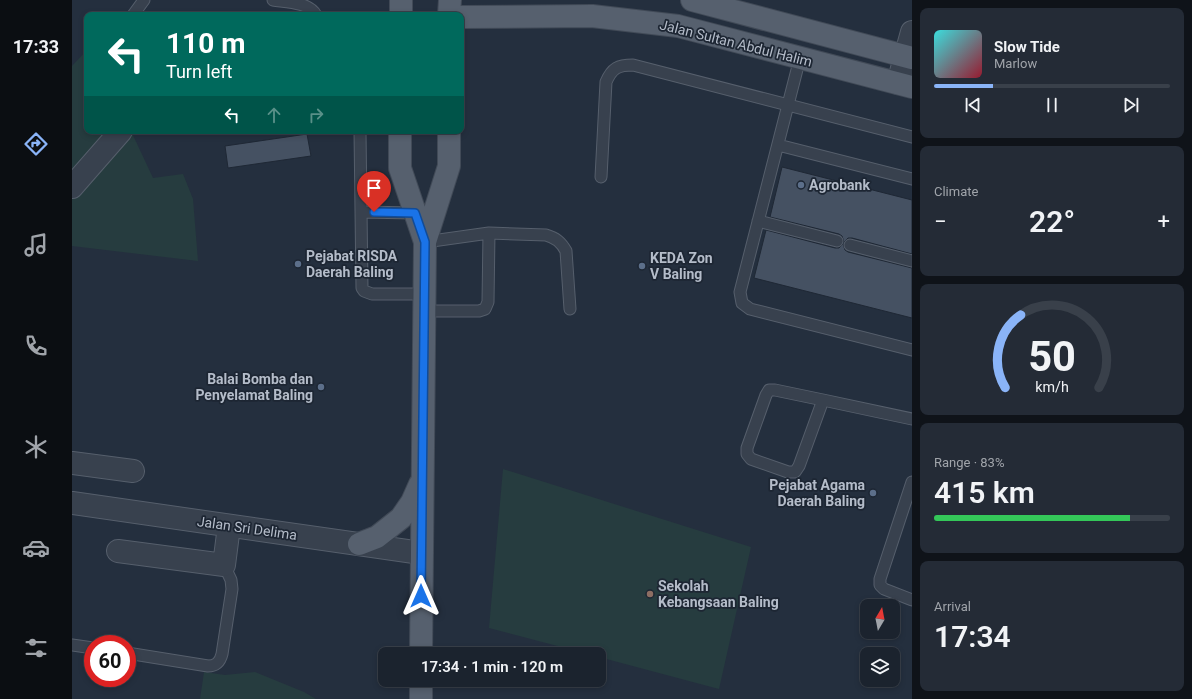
<!DOCTYPE html>
<html lang="en">
<head>
<meta charset="utf-8">
<style>
	:root { --surface:#1b232e; --page:#242b36; --text:#f1f3f6; --muted:#a0a4aa; --line:#39404a; --accent:#8ab4f8 }
	body { margin:0; font-family:Roboto,sans-serif; background:var(--page); color:var(--text); height:100vh; display:flex; flex-direction:column; font-size:15px; white-space:nowrap }
	* { box-sizing:border-box; margin:0 }
	p { font-size:13px; color:var(--muted) }
	.icon { flex:none; width:22px; height:22px; fill:none; stroke:currentColor; stroke-width:2; stroke-linecap:round; stroke-linejoin:round }
	.map { position:relative; flex:1; overflow:hidden }
	.side { display:flex; flex-direction:column; gap:8px; padding:8px; background:#0f1319; width:280px }
	.side>* { flex:none }
	.banner { position:absolute; left:12px; top:12px; width:380px; height:122px; border-radius:8px; box-shadow:0 2px 6px #0003,0 0 0 1px var(--line); background:#00695c; color:#fff; overflow:hidden }
	.needle { width:26px; rotate:10deg }
	.buttons { position:absolute; left:788px; top:599px; display:grid; gap:8px }
	.buttons a { display:grid; place-items:center; width:40px; height:40px; border-radius:8px; background:var(--surface); box-shadow:0 2px 6px #0003,0 0 0 1px var(--line); font-size:20px }
	.speed { position:absolute; left:12px; top:635px; display:flex; gap:8px; font-size:20px; font-weight:700; text-align:center }
	.speed>* { display:grid; place-content:center; width:52px; height:52px; border-radius:50%; background:var(--surface); box-shadow:0 2px 6px #0003,0 0 0 1px var(--line); line-height:1 }
	.speed .limit { border:6px solid #d22; background:#fff; color:#111 }
	.pin { position:absolute; display:grid; place-items:center; width:34px; height:34px; color:#fff; margin:-41px -17px; border-radius:50% 50% 50% 0; rotate:-45deg; box-shadow:0 0 4px #0007 }
	.pin .icon { rotate:45deg }
	.me { position:absolute; width:44px; margin:-22px; rotate:0deg; stroke-linejoin:round; filter:drop-shadow(0 0 3px #0008) }
	.turn { display:flex; align-items:center; gap:14px; height:84px; padding:0 16px; font-size:18px }
	.turn .icon { width:52px; height:52px; stroke-width:2.5 }
	.turn b { display:block; font-size:28px; line-height:34px }
	.lanes { display:flex; align-items:center; height:38px; padding:0 16px; background:#0003; justify-content:center; gap:20px; direction:ltr }
	.lanes .off { opacity:.35 }
	.big { font-size:30px; font-weight:600; line-height:1.1 }
	.side .tile { flex:1; display:flex; flex-direction:column; justify-content:center; gap:6px; min-width:0; padding:0 14px; border-radius:8px; background:var(--page) }
	.side .dial { align-items:center; gap:0 }
	.dial svg { height:104px; overflow:visible; fill:none; stroke:var(--line); stroke-width:7; stroke-linecap:round; text-anchor:middle }
	.dial text { fill:var(--text); stroke:none }
	.song { display:flex; align-items:center; gap:12px }
	.cover { width:48px; height:48px; border-radius:6px; background:linear-gradient(135deg,hsl(180 70% 55%),hsl(350 70% 35%)) }
	.played { height:4px; border-radius:2px; background:linear-gradient(90deg,var(--accent) 25%,var(--line) 25%) }
	.keys { display:flex; justify-content:space-around; direction:ltr }
	.heat { display:flex; justify-content:space-between; align-items:center; font-size:22px; direction:ltr }
	.charge { height:6px; border-radius:3px; background:linear-gradient(90deg,#34c759 83%,var(--line) 0) }
	.trip { position:absolute; left:306px; top:647px; width:228px; height:40px; border-radius:8px; background:var(--surface); box-shadow:0 2px 6px #0003,0 0 0 1px var(--line); font-weight:600; line-height:40px; text-align:center }
	main { display:flex; flex:1; min-height:0 }
	.menu { display:flex; flex-direction:column; width:72px; justify-content:space-around; align-items:center; background:#0b0e12; color:var(--muted) }
	.menu .icon { width:28px; height:28px }
	.menu .selected { color:var(--accent) }
	.menu b { font-size:18px; color:var(--text) }
	.map>svg:first-child { display:block }
	.green { fill:#263c3f }
	.building { fill:#455162; stroke:#1f2835 }
	.lines { fill:none; stroke-linecap:round; stroke-linejoin:round }
	.lane-casing { stroke:#565f6c; stroke-width:13 }
	.street-casing { stroke:#565f6c; stroke-width:24 }
	.primary-casing { stroke:#414a57; stroke-width:24 }
	.lane { stroke:#38414e; stroke-width:11 }
	.street { stroke:#38414e; stroke-width:22 }
	.primary { stroke:#56606e; stroke-width:22 }
	.route-casing { stroke:#114b97; stroke-width:10 }
	.route { stroke:#1a73e8; stroke-width:7 }
	.service-dot { fill:#5c6f8a; stroke:#1d2633; stroke-width:1.5 }
	.education-dot { fill:#8d6e63; stroke:#1d2633; stroke-width:1.5 }
	.labels { text-anchor:middle; dominant-baseline:central; stroke-width:3.5; stroke-linejoin:round; paint-order:stroke }
	.street-label { font-size:14px; fill:#b4bcc9; stroke:#1d2633 }
	.poi-label { font-size:14px; font-weight:bold; fill:#b4bcc9; stroke:#1d2633; text-anchor:start }
</style>
</head>
<body>
<main>
<nav class="menu">
<b>17:33</b>
<svg class="icon selected" aria-label="directions" viewBox="0 0 24 24"><path d="M12 3l9 9-9 9-9-9zM9 14v-3h6M13 9l2 2-2 2"/></svg>
<svg class="icon" aria-label="music" viewBox="0 0 24 24"><path d="M9 18V5l10-2v13"/><circle cx="6" cy="18" r="3"/><circle cx="16" cy="16" r="3"/></svg>
<svg class="icon" aria-label="phone" viewBox="0 0 24 24"><path d="M5 4h4l2 5-3 2q2 4 5 5l2-3 5 2v4C11 20 4 13 5 4z"/></svg>
<svg class="icon" aria-label="climate" viewBox="0 0 24 24"><path d="M12 3v18M4 7l16 10M4 17L20 7"/></svg>
<svg class="icon" aria-label="car" viewBox="0 0 24 24"><path d="M5 17H2v-5l4-1 3-4h7l3 4 3 1v5h-3M9 17h6M6 11h13"/><circle cx="7" cy="17" r="2"/><circle cx="17" cy="17" r="2"/></svg>
<svg class="icon" aria-label="filters" viewBox="0 0 24 24"><path d="M4 7h16M4 17h16"/><circle cx="9" cy="7" r="2"/><circle cx="15" cy="17" r="2"/></svg>
</nav>
<div class="map">
<svg width="840" height="699" viewBox="0 0 840 699">
	<rect width="100%" height="100%" fill="#242f3e"/>
	<!-- green -->
	<path class="green" d="M15,50V131H59L81,178L111,174L121,199L126,261L0,246V66Z
		M431,469L679,547L647,689L527,657V654H516L417,628Z
		M132,672L153,675L183,672L232,692L244,699H128Z"/>
	<!-- building -->
	<path class="building" d="M235,134L239,156L156,168L153,146Z
		M710,167L840,200V254L780,238H776L772,242L770,236L767,234L698,217Z
		M694,230L763,248H767L771,244L773,250L776,252L840,268V318L682,278Z"/>
	<g class="lines">
		<defs>
			<path id="lane" d="M201,0C214,2 237,2 244,15
				M61,15L72,0
				M728,58L668,292L670,303L678,309L840,350
				M288,131L290,288L292,291L300,294H352
				M706,145L840,179
				M529,177L534,82C540,68 546,65 561,65L840,137
				M289,212L343,213
				M686,221L765,241
				M353,242L417,233L474,235C484,238 489,242 494,251L498,309
				M778,245L840,261
				M352,311H407L413,309L416,302L417,233
				M697,390H703L751,400L727,466L723,472H716L679,459L675,454V448L694,395Z
				M751,400L840,419
				M840,482L808,579V585L812,589L840,600
				M0,645L21,648
				M55,653L136,666C144,666 148,662 150,654L160,589L159,580L152,565"/>
			<path id="street" d="M826,83L840,32
				M0,187L49,131
				M0,463L61,471
				M0,503L349,553
				M46,551L152,565L157,526"/>
			<path id="primary" d="M329,0V15
				M620,0L840,58
				M377,15L378,0
				M389,17L520,16L606,26L840,87
				M328,131V168L353,242
				M287,544L305,537L329,518L340,502L348,484
				M349,654L353,242L377,166V131
				M349,699V680"/>
		</defs>
		<!-- lane casing -->
		<use href="#lane" class="lane-casing"/>
		<!-- street casing -->
		<use href="#street" class="street-casing"/>
		<!-- primary casing -->
		<use href="#primary" class="primary-casing"/>
		<!-- lane -->
		<use href="#lane" class="lane"/>
		<!-- street -->
		<use href="#street" class="street"/>
		<!-- primary -->
		<use href="#primary" class="primary"/>
	</g>
	<g class="lines">
		<defs>
			<path id="route" d="M302,212L343,213L353,242L349,596"/>
		</defs>
		<!-- route casing -->
		<use href="#route" class="route-casing"/>
		<!-- route -->
		<use href="#route" class="route"/>
	</g>
	<!-- markers -->
	<g class="service-dot">
		<circle cx="729" cy="185" r="4"/>
		<circle cx="226" cy="264" r="4"/>
		<circle cx="570" cy="266" r="4"/>
		<circle cx="249" cy="387" r="4"/>
		<circle cx="801" cy="493" r="4"/>
	</g>
	<circle class="education-dot" cx="578" cy="594" r="4"/>
	<g class="labels">
		<!-- street labels -->
		<g class="street-label">
			<text transform="translate(664 43) rotate(14)">Jalan Sultan Abdul Halim</text>
			<text transform="translate(175 528) rotate(8)">Jalan Sri Delima</text>
		</g>
		<!-- poi labels -->
		<g class="poi-label">
			<text x="737" y="185">Agrobank</text>
			<text x="234" y="256">Pejabat RISDA<tspan x="234" dy="16">Daerah Baling</tspan></text>
			<text x="578" y="258">KEDA Zon<tspan x="578" dy="16">V Baling</tspan></text>
			<text x="241" y="379" text-anchor="end">Balai Bomba dan<tspan x="241" dy="16">Penyelamat Baling</tspan></text>
			<text x="793" y="485" text-anchor="end">Pejabat Agama<tspan x="793" dy="16">Daerah Baling</tspan></text>
			<text x="586" y="586">Sekolah<tspan x="586" dy="16">Kebangsaan Baling</tspan></text>
		</g>
	</g>
</svg>
<div class="buttons">
<a><svg class="needle" viewBox="-14 -14 28 28"><path d="M0-13l5 13h-10z" fill="#e53935"/><path d="M0 13l5-13h-10z" fill="#a0a4aa"/></svg></a>
<a><svg class="icon" aria-label="layers" viewBox="0 0 24 24"><path d="M12 4l9 5-9 5-9-5zM3 14l9 5 9-5"/></svg></a>
</div>
<div class="speed"><div class="limit">60</div></div>
<div class="pin" style="left:302px;top:212px;background:#d93025"><svg class="icon" aria-label="arrive" viewBox="0 0 24 24"><path d="M6 21V4h12l-3 4 3 4H6"/></svg></div>
<svg class="me" style="left:349px;top:596px" viewBox="-20 -20 40 40"><path d="M0-17L14 15 0 8-14 15z" fill="#1a73e8" stroke="#fff" stroke-width="4"/></svg>
<div class="trip">17:34 · 1 min · 120 m</div>
<div class="banner">
<div class="turn"><svg class="icon" aria-label="left" viewBox="0 0 24 24"><path d="M17 20v-9H6M10 6l-5 5 5 5"/></svg><div><b>110 m</b>Turn left</div></div>
<div class="lanes"><svg class="icon" aria-label="left" viewBox="0 0 24 24"><path d="M17 20v-9H6M10 6l-5 5 5 5"/></svg><svg class="icon off" aria-label="ahead" viewBox="0 0 24 24"><path d="M12 20V5M6 11l6-6 6 6"/></svg><svg class="icon off" aria-label="right" viewBox="0 0 24 24"><path d="M7 20v-9h11M14 6l5 5-5 5"/></svg></div>
</div>
</div>
<section class="side">
<div class="tile">
<div class="song"><i class="cover"></i><div><b>Slow Tide</b><p>Marlow</p></div></div>
<div class="played"></div>
<div class="keys"><svg class="icon" aria-label="previous" viewBox="0 0 24 24"><path d="M18 5L8 12l10 7zM5 5v14"/></svg><svg class="icon" aria-label="pause" viewBox="0 0 24 24"><path d="M8 5v14M16 5v14"/></svg><svg class="icon" aria-label="next" viewBox="0 0 24 24"><path d="M6 5l10 7-10 7zM19 5v14"/></svg></div>
</div>
<div class="tile"><p>Climate</p>
<div class="heat"><a>−</a><b class="big">22°</b><a>+</a></div>
</div>
<div class="tile dial"><svg viewBox="0 0 100 80">
<path d="M14 69A42 42 0 1 1 86 69"/>
<path d="M14 69A42 42 0 0 1 26 13" stroke="#8ab4f8"/>
<text x="50" y="56" font-size="32" font-weight="700">50</text>
<text x="50" y="72" font-size="11">km/h</text>
</svg></div>
<div class="tile"><p>Range · 83%</p><b class="big">415 km</b><div class="charge"></div></div>
<div class="tile"><p>Arrival</p><b class="big">17:34</b></div>
</section>
</main>
</body>
</html>
